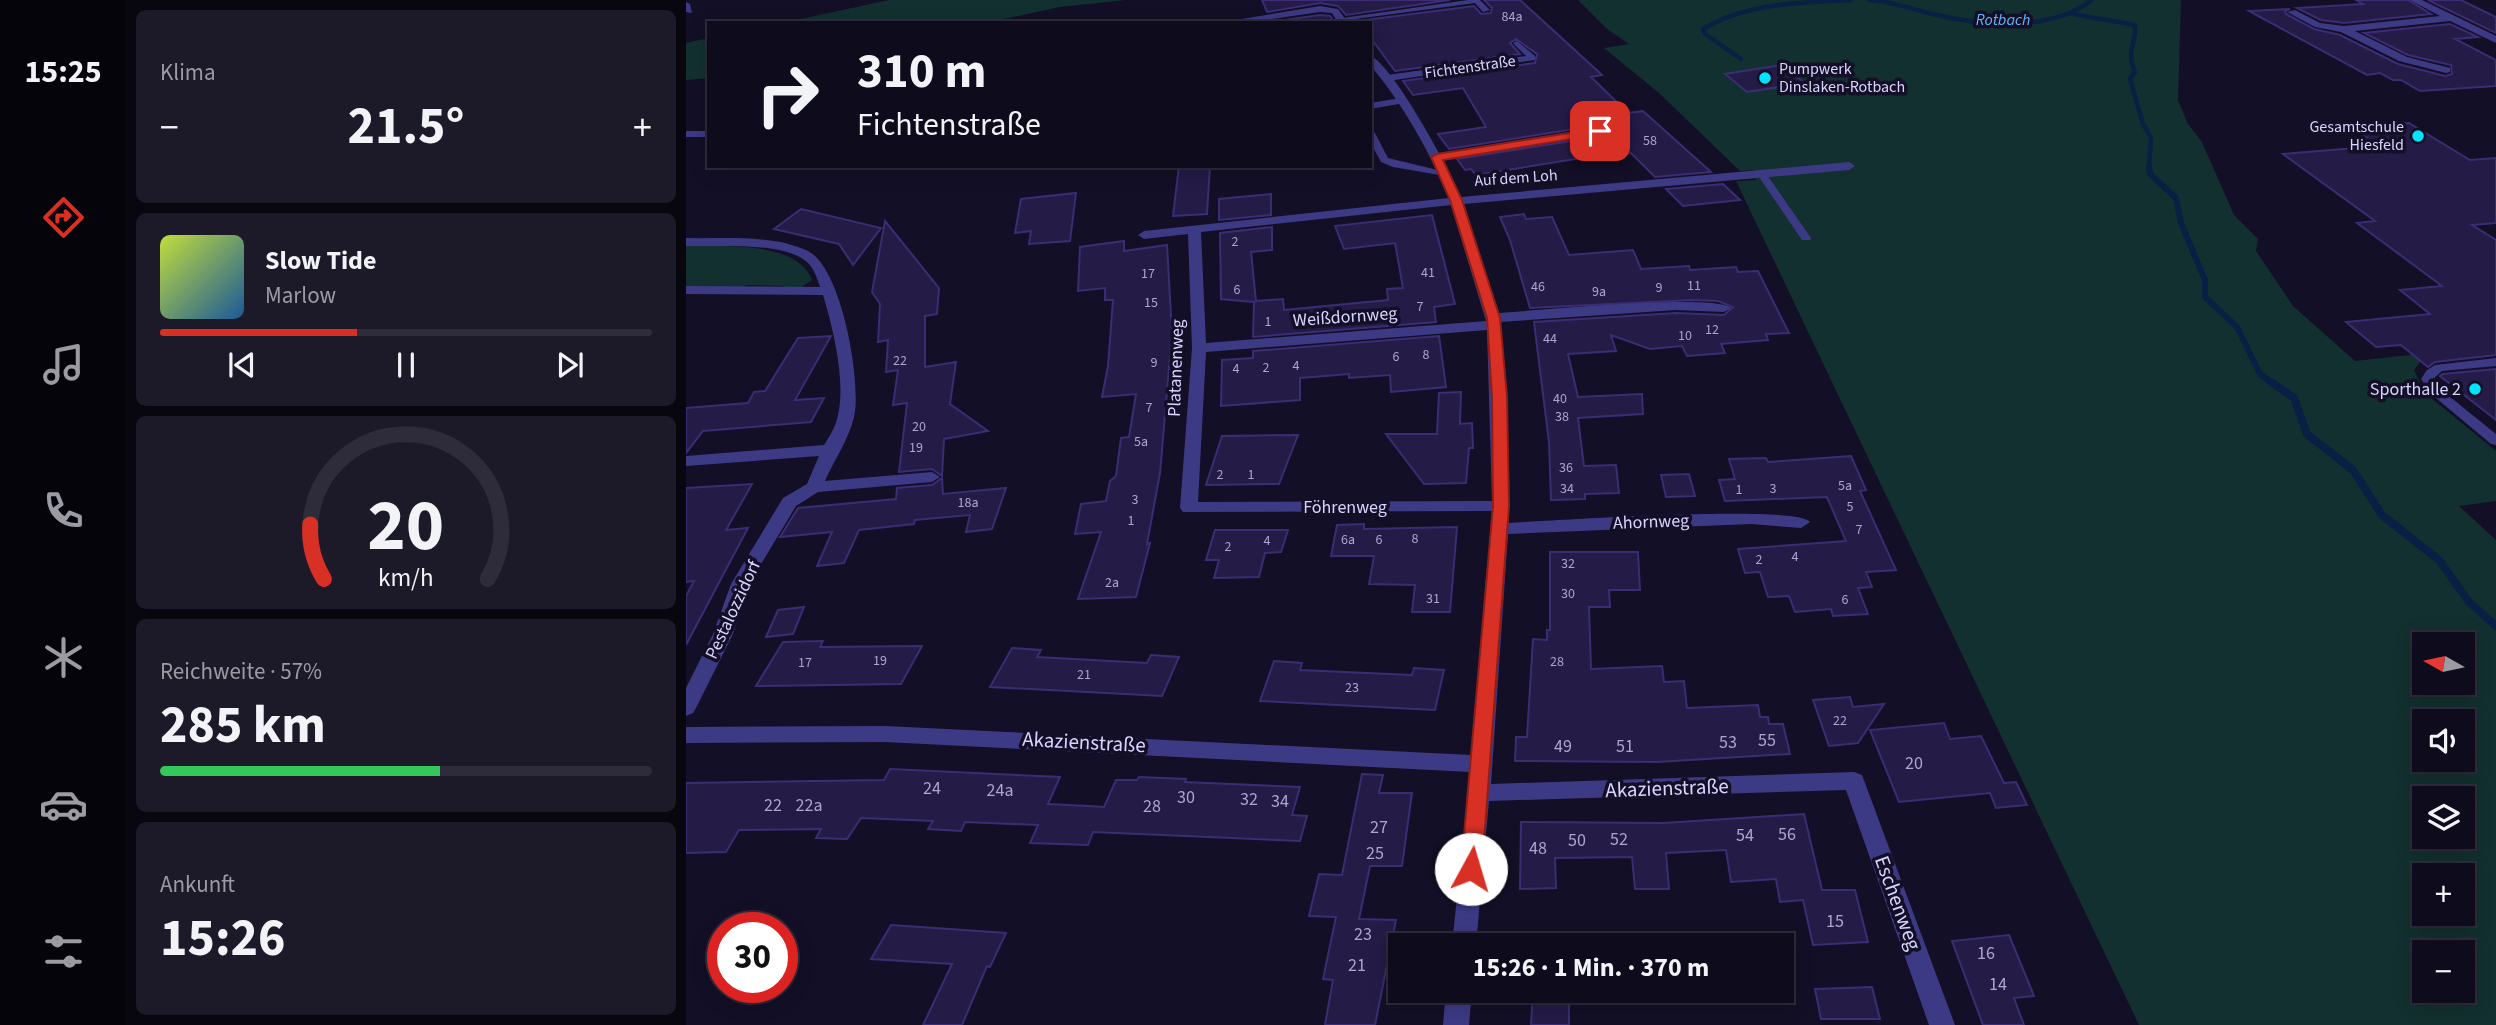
<!DOCTYPE html>
<html lang="de">
<head>
<meta charset="utf-8">
<style>
	:root { --surface:#0e0b1c; --page:#1c1929; --text:#f1f3f6; --muted:#9b9ba3; --line:#2e2b3b; --accent:#d93025 }
	body { margin:0; font-family:"Source Sans 3",sans-serif; background:var(--page); color:var(--text); height:100vh; display:flex; flex-direction:column; font-size:26px; white-space:nowrap }
	* { box-sizing:border-box; margin:0 }
	p { font-size:23px; color:var(--muted) }
	.icon { flex:none; width:38px; height:38px; fill:none; stroke:currentColor; stroke-width:2; stroke-linecap:round; stroke-linejoin:round }
	.map { position:relative; flex:1; overflow:hidden }
	.side { display:flex; flex-direction:column; gap:10px; padding:10px; background:#08060f; width:560px }
	.side>* { flex:none }
	.hud { position:absolute; left:21px; top:21px; width:665px; height:147px; border-radius:0px; box-shadow:0 4px 18px #0003,0 0 0 2px var(--line); background:#0e0b1c; color:var(--text); overflow:hidden }
	.needle { width:46px; rotate:279deg }
	.controls { position:absolute; left:1726px; top:632px; display:grid; gap:14px }
	.controls a { display:grid; place-items:center; width:63px; height:63px; border-radius:0px; background:var(--surface); box-shadow:0 4px 18px #0003,0 0 0 2px var(--line); font-size:35px }
	.speed { position:absolute; left:21px; top:912px; display:flex; gap:14px; font-size:35px; font-weight:700; text-align:center }
	.speed>* { display:grid; place-content:center; width:91px; height:91px; border-radius:50%; background:var(--surface); box-shadow:0 4px 18px #0003,0 0 0 2px var(--line); line-height:1 }
	.speed .limit { border:10px solid #d22; background:#fff; color:#111 }
	.pin { position:absolute; display:grid; place-items:center; width:60px; height:60px; color:#fff; margin:-30px; border-radius:14px; box-shadow:0 4px 10px #0006 }
	.me { position:absolute; width:77px; margin:-38px; rotate:6deg; stroke-linejoin:round; filter:drop-shadow(0 0 5px #0008) }
	.turn { display:flex; align-items:center; gap:24px; height:147px; padding:0 35px; font-size:32px }
	.turn .icon { width:91px; height:91px; stroke-width:2.5 }
	.turn b { display:block; font-size:49px; line-height:60px }
	.big { font-size:52px; font-weight:700; line-height:1.1 }
	.side .tile { flex:1; display:flex; flex-direction:column; justify-content:center; gap:10px; min-width:0; padding:0 24px; border-radius:10px; background:var(--page) }
	.side .dial { align-items:center; gap:0 }
	.dial svg { height:182px; overflow:visible; fill:none; stroke:var(--line); stroke-width:7; stroke-linecap:round; text-anchor:middle }
	.dial text { fill:var(--text); stroke:none }
	.song { display:flex; align-items:center; gap:21px }
	.cover { width:84px; height:84px; border-radius:10px; background:linear-gradient(135deg,hsl(70 70% 55%),hsl(210 70% 35%)) }
	.played { height:7px; border-radius:4px; background:linear-gradient(90deg,var(--accent) 40%,var(--line) 40%) }
	.keys { display:flex; justify-content:space-around; direction:ltr }
	.heat { display:flex; justify-content:space-between; align-items:center; font-size:38px; direction:ltr }
	.charge { height:10px; border-radius:5px; background:linear-gradient(90deg,#34c759 57%,var(--line) 0) }
	.trip { position:absolute; left:702px; top:933px; width:406px; height:70px; border-radius:0px; background:var(--surface); box-shadow:0 4px 18px #0003,0 0 0 2px var(--line); font-weight:700; line-height:70px; text-align:center }
	main { display:flex; flex:1; min-height:0 }
	.dock { display:flex; flex-direction:column; width:126px; justify-content:space-around; align-items:center; background:#06040b; color:var(--muted) }
	.dock .icon { width:49px; height:49px }
	.dock .on { color:var(--accent) }
	.dock b { font-size:32px; color:var(--text) }
	.map>svg:first-child { display:block }
	.green { fill:#12302f; fill-rule:evenodd }
	.lines { fill:none; stroke-linecap:round; stroke-linejoin:round }
	.stream-far2 { stroke:#0a1f44; stroke-width:4.5 }
	.stream-far1 { stroke:#0a1f44; stroke-width:6 }
	.stream { stroke:#0a1f44; stroke-width:8 }
	.building { fill:#241b47; stroke:#3b2d73; stroke-width:2 }
	.service { fill:#3d3a85; fill-rule:evenodd }
	.minor { fill:#3d3a85; fill-rule:evenodd }
	.route { fill:#d93025; stroke:#8d1f18; stroke-width:2 }
	.poi-dot { fill:#00e5ff; stroke:#130f26; stroke-width:2.5 }
	.labels { text-anchor:middle; dominant-baseline:central; stroke-width:7; stroke-linejoin:round; paint-order:stroke }
	.number-label { font-size:14px; fill:#aca6d1 }
	.far-water-label { font-size:16px; font-style:italic; fill:#62b6ff; stroke:#130f26 }
	.far-street-label { font-size:16px; fill:#d9d4ff; stroke:#130f26 }
	.far-poi-label { font-size:16px; fill:#d9d4ff; stroke:#130f26; text-anchor:start }
	.street-label { font-size:18px; fill:#d9d4ff; stroke:#130f26 }
	.poi-label { font-size:18px; fill:#d9d4ff; stroke:#130f26; text-anchor:end }
	.near-number-label { font-size:18px; fill:#aca6d1 }
	.near-street-label { font-size:21px; fill:#d9d4ff; stroke:#130f26 }
</style>
</head>
<body>
<main>
<nav class="dock">
<b>15:25</b>
<svg class="icon on" aria-label="directions" viewBox="0 0 24 24"><path d="M12 3l9 9-9 9-9-9zM9 14v-3h6M13 9l2 2-2 2"/></svg>
<svg class="icon" aria-label="music" viewBox="0 0 24 24"><path d="M9 18V5l10-2v13"/><circle cx="6" cy="18" r="3"/><circle cx="16" cy="16" r="3"/></svg>
<svg class="icon" aria-label="phone" viewBox="0 0 24 24"><path d="M5 4h4l2 5-3 2q2 4 5 5l2-3 5 2v4C11 20 4 13 5 4z"/></svg>
<svg class="icon" aria-label="climate" viewBox="0 0 24 24"><path d="M12 3v18M4 7l16 10M4 17L20 7"/></svg>
<svg class="icon" aria-label="car" viewBox="0 0 24 24"><path d="M5 17H2v-5l4-1 3-4h7l3 4 3 1v5h-3M9 17h6M6 11h13"/><circle cx="7" cy="17" r="2"/><circle cx="17" cy="17" r="2"/></svg>
<svg class="icon" aria-label="filters" viewBox="0 0 24 24"><path d="M4 7h16M4 17h16"/><circle cx="9" cy="7" r="2"/><circle cx="15" cy="17" r="2"/></svg>
</nav>
<section class="side">
<div class="tile"><p>Klima</p>
<div class="heat"><a>−</a><b class="big">21.5°</b><a>+</a></div>
</div>
<div class="tile">
<div class="song"><i class="cover"></i><div><b>Slow Tide</b><p>Marlow</p></div></div>
<div class="played"></div>
<div class="keys"><svg class="icon" aria-label="previous" viewBox="0 0 24 24"><path d="M18 5L8 12l10 7zM5 5v14"/></svg><svg class="icon" aria-label="pause" viewBox="0 0 24 24"><path d="M8 5v14M16 5v14"/></svg><svg class="icon" aria-label="next" viewBox="0 0 24 24"><path d="M6 5l10 7-10 7zM19 5v14"/></svg></div>
</div>
<div class="tile dial"><svg viewBox="0 0 100 80">
<path d="M14 69A42 42 0 1 1 86 69"/>
<path d="M14 69A42 42 0 0 1 8 45" stroke="#d93025"/>
<text x="50" y="56" font-size="32" font-weight="700">20</text>
<text x="50" y="72" font-size="11">km/h</text>
</svg></div>
<div class="tile"><p>Reichweite · 57%</p><b class="big">285 km</b><div class="charge"></div></div>
<div class="tile"><p>Ankunft</p><b class="big">15:26</b></div>
</section>
<div class="map">
<svg width="1810" height="1025" viewBox="0 0 1810 1025">
	<rect width="100%" height="100%" fill="#130f26"/>
	<!-- green -->
	<path class="green" d="M203,0H440L374,7L299,23H96Z
		M892,0H1495L1492,100L1502,124L1516,142L1548,215L1572,239L1570,251L1607,306L1669,361L1741,353L1728,370L1739,393L1810,451V501L1773,506L1810,540V1025H1453L1050,181L1070,180L1068,170L1054,171L973,93L918,48L943,44L921,29ZM1095,65L1118,82L1061,92L1039,75ZM1738,644H1776V682H1738ZM1738,721H1776V760H1738ZM1738,798H1776V836H1738ZM1738,875H1776V914H1738ZM1738,952H1776V990H1738Z
		M23,38V78L0,80V43Z
		M0,246C35,247 111,240 126,280L114,288L99,289L98,286L61,285L53,288H0Z"/>
	<g class="lines">
		<!-- stream-far2 -->
		<path class="stream-far2" d="M1183,0C1206,1 1225,9 1247,14C1295,26 1365,32 1406,0
			M1387,14L1449,25C1451,46 1439,48 1449,72L1444,79L1457,124L1465,138L1463,168
			M1055,59L1019,34L1017,29C1062,2 1114,3 1165,0"/>
		<!-- stream-far1 -->
		<path class="stream-far1" d="M1463,166L1464,174L1490,198L1495,223L1519,280V297L1551,327L1574,374L1587,384"/>
		<!-- stream -->
		<path class="stream" d="M1585,382L1608,398L1621,434L1667,470L1696,515L1753,560L1783,602L1810,626"/>
	</g>
	<!-- building -->
	<path class="building" d="M576,0H764L660,15L652,6L634,3L581,12Z
		M798,0H834L916,75L905,77L942,113L957,111L1025,172L969,177L945,153L935,155L932,152L790,175L785,169L779,170L771,159L917,136L920,133L919,127L914,125L763,149L752,134L800,127L777,88L727,95L717,81L849,63L851,54L830,39L824,43L834,54L709,71L684,37V23L664,22L788,6L795,14L805,13L806,8Z
		M1670,0H1722L1745,14L1658,23L1635,20L1611,8L1677,4Z
		M1742,0H1775L1810,17V33Z
		M1604,9L1599,11L1600,14L1628,29L1654,35L1712,64L1759,76L1766,74L1765,65L1722,55L1678,33L1764,24L1792,37L1769,39L1810,60V86L1734,91L1715,80H1707L1694,73L1681,75L1563,11Z
		M634,15L644,16L649,23L585,22Z
		M1095,65L1119,83L1061,92L1039,74Z
		M1723,123L1784,160L1810,158V223L1786,225L1810,240V355L1749,362L1742,367L1715,345L1690,347L1660,322L1744,314L1714,290L1756,286L1671,223L1689,221L1597,154L1693,146L1665,127Z
		M493,166H524L521,214L487,216Z
		M1037,184L1054,200L997,206L980,189Z
		M390,193L384,241L343,244L345,231L329,233L335,199Z
		M585,194V215L533,220V199Z
		M115,209L195,228L167,265L153,244L88,229Z
		M838,214L840,219L866,217L883,255L947,250L955,269L1003,266L1004,270L1050,267L1052,272L1072,271L1103,333L1080,334L1082,340L1035,344L1039,353L1001,356L996,346L964,349L925,335L930,351L882,354L892,397L956,394L957,414L892,418L898,466L930,465L933,493L899,494V499L865,500L863,442L848,322L990,313L1038,315L1047,307L1032,301L1006,300L844,308L824,240L814,217Z
		M746,215L769,304L748,307L750,322L567,337L568,302L535,299L534,233L586,227V250L565,252L570,301L597,299L598,310L702,300L701,289L717,288L709,243L658,249L649,226Z
		M199,221L253,288L251,314L239,316V367L270,362L264,404L302,431L258,439L256,476L246,469L213,472L221,403L207,405L212,370L200,372L202,340L192,342L194,304L186,292Z
		M438,241V251L481,245L486,333L474,473L461,544L464,543L450,597L392,599L415,532L389,534L395,504L420,501L424,481L430,476L435,438L443,437L450,394L416,397L422,366L427,300H419V288L392,291L394,247Z
		M145,336L109,400L138,398L125,422L17,431L0,453V408L62,403L68,392L79,391L112,338Z
		M753,336L760,387L705,392L704,375L663,378V374L614,378V400L535,406L536,360L567,358V351Z
		M1810,369V420L1754,376L1757,374Z
		M775,392L774,424L786,423L787,448H783L780,483L738,484L700,434H751L753,393Z
		M612,435L593,484L520,485L536,436Z
		M1165,456L1180,490L1174,491L1210,570L1180,572L1186,587L1172,588L1182,614L1147,616L1145,609L1109,612L1103,596L1082,597L1074,572L1059,573L1052,549L1160,541L1141,497L1039,501L1033,480L1049,479L1043,459L1080,458L1082,462Z
		M1003,474L1009,496L980,497L975,475Z
		M256,478L257,494L320,488L306,529L280,532L284,515L229,520L228,524L173,530L158,563L131,566L146,532L94,537L112,508L210,499L211,488L246,485Z
		M66,484L40,530L62,528L0,645V596L8,581L0,582V488Z
		M678,524V529L771,527L764,612H726L729,585L683,584L688,556H645L651,525Z
		M529,530H602L595,552L579,553L573,577L528,578L533,560H520Z
		M864,552H952L954,590H923L924,607H903L905,669L976,666L978,682L998,681L1001,708L1072,705L1074,717H1082L1083,724H1097L1104,754L971,762L829,761L830,737H841L847,639L861,640V630H864Z
		M118,607L107,634L80,637L92,610Z
		M137,641L134,647L236,646L215,684L70,686L97,642Z
		M326,648L355,650L351,657L461,663L465,655L493,657L476,696L304,687Z
		M588,661L616,663L614,670L726,675L728,668L758,670L749,710L574,701Z
		M1164,697L1167,707L1198,704L1172,743L1143,746L1127,700Z
		M1258,723L1264,739L1295,736L1318,783L1330,782L1341,805L1310,808L1304,793L1213,802L1184,730Z
		M204,769L374,777L362,804L402,806L418,807L430,780H451L453,777L500,779L499,782L614,787L606,815L621,816L614,841L407,832L402,845L344,843L352,825L279,822L275,831L242,829L247,821L175,818L161,839L130,838L135,829L53,830L40,852L0,853V783L198,780Z
		M676,774L697,775L693,793H726L716,866H684L673,919L710,920L689,1025H639L647,980L637,979L650,917L623,916L633,874L656,875Z
		M1118,814L1136,890H1169L1182,942L1127,945L1117,900L1094,902L1090,879L1045,882L1040,850L980,853L983,889H949L946,857L869,858L870,888L834,889L835,822L978,823Z
		M205,925L320,933L304,967L301,966L276,1025H237L266,964L185,959Z
		M1323,935L1348,996L1328,998L1338,1025H1297L1266,941Z
		M1186,987L1194,1019H1135L1129,989Z
		M847,990H883V1025H845Z"/>
	<g class="lines">
		<!-- service -->
		<path class="service" d="M782,0H794L804,10L797,12L789,3L654,21L650,19Z
			M0,2L4,4L6,13L0,12Z
			M831,41L849,56V60L701,81L697,78L701,75L840,56L827,43Z
			M715,98L719,101L718,103L684,109V103Z
			M914,128L917,129V133L751,160L746,157L751,154Z
			M684,130L689,133L702,158L764,173L759,176L707,167L695,162L684,142Z
			M1073,172H1079L1125,238L1124,240H1116L1071,174Z
			M1810,358V366L1756,371L1747,379L1753,388L1810,434V445L1805,444L1744,393L1735,379L1741,370L1749,365Z"/>
		<!-- minor -->
		<path class="minor" d="M1724,0H1736L1810,36V43L1764,21L1669,31L1721,57L1764,68V72L1760,73L1713,61L1655,32L1629,27L1601,12L1609,10L1634,23L1658,26L1754,16Z
			M634,6L652,9L662,23H652L646,13L634,12L558,23H532Z
			M684,55C709,68 763,169 775,197L1163,162L1169,166L1163,170L778,204L812,313C846,311 1028,293 1045,308L1038,312L990,310L814,322L821,397L823,523C861,521 1109,504 1124,522L1115,528L1065,524L822,534L805,784L1168,772L1176,775L1269,1025H1243L1160,790L803,801L790,945H766L784,772L199,742L0,743V727L199,726L785,755L806,511L497,512L494,508L506,348L502,234L458,239L452,235L458,231L763,198C745,154 715,101 684,65ZM765,205L800,321L520,343L515,232ZM801,330L806,501L512,502L520,352Z
			M0,131H23V137H0Z
			M0,238C38,239 87,234 122,251C156,268 176,383 168,417C163,439 148,460 139,481L246,472L254,477L246,482L132,492L110,506L63,584L47,634L10,708L7,713L0,716V688L27,634L45,584L97,498L121,484L133,456L0,466V456L138,445C144,436 150,426 152,415C160,381 147,328 137,295L0,294V286L134,287C131,278 128,268 121,262C98,241 30,247 0,246Z
			M760,990H786L783,1025H757Z"/>
	</g>
	<!-- route -->
	<path class="route" d="M914,128L917,129V134L757,160L776,200L814,318L821,397L823,506L796,869L793,875L785,878L778,875L775,869L807,506L806,397L801,318L764,200L745,157L751,154Z"/>
	<!-- markers -->
	<g class="poi-dot">
		<circle cx="1079" cy="78" r="7"/>
		<circle cx="1732" cy="136" r="7"/>
		<circle cx="1789" cy="389" r="7"/>
	</g>
	<g class="labels">
		<!-- number labels -->
		<g class="number-label">
			<text x="826" y="17">84a</text>
			<text x="964" y="141">58</text>
			<text x="549" y="242">2</text>
			<text x="742" y="273">41</text>
			<text x="462" y="274">17</text>
			<text x="1008" y="286">11</text>
			<text x="852" y="287">46</text>
			<text x="973" y="288">9</text>
			<text x="551" y="290">6</text>
			<text x="913" y="292">9a</text>
			<text x="465" y="303">15</text>
			<text x="734" y="307">7</text>
			<text x="582" y="322">1</text>
			<text x="1026" y="330">12</text>
			<text x="999" y="336">10</text>
			<text x="864" y="339">44</text>
			<text x="740" y="355">8</text>
			<text x="710" y="357">6</text>
			<text x="214" y="361">22</text>
			<text x="468" y="363">9</text>
			<text x="610" y="366">4</text>
			<text x="580" y="368">2</text>
			<text x="550" y="369">4</text>
			<text x="874" y="399">40</text>
			<text x="463" y="408">7</text>
			<text x="876" y="417">38</text>
			<text x="233" y="427">20</text>
			<text x="455" y="442">5a</text>
			<text x="230" y="448">19</text>
			<text x="880" y="468">36</text>
			<text x="534" y="475">2</text>
			<text x="565" y="475">1</text>
			<text x="1159" y="486">5a</text>
			<text x="881" y="489">34</text>
			<text x="1087" y="489">3</text>
			<text x="1053" y="490">1</text>
			<text x="449" y="500">3</text>
			<text x="282" y="503">18a</text>
			<text x="1164" y="507">5</text>
			<text x="445" y="521">1</text>
			<text x="1173" y="530">7</text>
			<text x="729" y="539">8</text>
			<text x="662" y="540">6a</text>
			<text x="693" y="540">6</text>
			<text x="581" y="541">4</text>
			<text x="542" y="547">2</text>
			<text x="1109" y="557">4</text>
			<text x="1073" y="560">2</text>
			<text x="882" y="564">32</text>
			<text x="426" y="583">2a</text>
			<text x="882" y="594">30</text>
			<text x="747" y="599">31</text>
			<text x="1159" y="600">6</text>
			<text x="194" y="661">19</text>
			<text x="871" y="662">28</text>
			<text x="119" y="663">17</text>
			<text x="398" y="675">21</text>
			<text x="666" y="688">23</text>
			<text x="1154" y="721">22</text>
		</g>
		<!-- far-water labels -->
		<g class="far-water-label">
			<text x="1317" y="20">Rotbach</text>
		</g>
		<!-- far-street labels -->
		<g class="far-street-label">
			<text transform="translate(784 67) rotate(-8)">Fichtenstraße</text>
			<text transform="translate(830 178) rotate(-4)">Auf dem Loh</text>
		</g>
		<!-- far-poi labels -->
		<g class="far-poi-label">
			<text x="1093" y="69">Pumpwerk<tspan x="1093" dy="18">Dinslaken-Rotbach</tspan></text>
			<text x="1718" y="127" text-anchor="end">Gesamtschule<tspan x="1718" dy="18">Hiesfeld</tspan></text>
		</g>
		<!-- street labels -->
		<g class="street-label">
			<text transform="translate(659 317) rotate(-4)">Weißdornweg</text>
			<text transform="translate(490 368) rotate(-88)">Platanenweg</text>
			<text x="659" y="507">Föhrenweg</text>
			<text transform="translate(965 522) rotate(-2)">Ahornweg</text>
			<text transform="translate(47 610) rotate(-65)">Pestalozzidorf</text>
		</g>
		<!-- poi labels -->
		<g class="poi-label">
			<text x="1775" y="389">Sporthalle 2</text>
		</g>
		<!-- near-number labels -->
		<g class="near-number-label">
			<text x="1081" y="740">55</text>
			<text x="1042" y="742">53</text>
			<text x="877" y="746">49</text>
			<text x="939" y="746">51</text>
			<text x="1228" y="763">20</text>
			<text x="246" y="788">24</text>
			<text x="314" y="790">24a</text>
			<text x="500" y="797">30</text>
			<text x="563" y="799">32</text>
			<text x="594" y="801">34</text>
			<text x="87" y="805">22</text>
			<text x="123" y="805">22a</text>
			<text x="466" y="806">28</text>
			<text x="693" y="827">27</text>
			<text x="1101" y="834">56</text>
			<text x="1059" y="835">54</text>
			<text x="933" y="839">52</text>
			<text x="891" y="840">50</text>
			<text x="852" y="848">48</text>
			<text x="689" y="853">25</text>
			<text x="1149" y="921">15</text>
			<text x="677" y="934">23</text>
			<text x="1300" y="953">16</text>
			<text x="671" y="965">21</text>
			<text x="1312" y="984">14</text>
		</g>
		<!-- near-street labels -->
		<g class="near-street-label">
			<text transform="translate(398 742) rotate(3)">Akazienstraße</text>
			<text transform="translate(981 788) rotate(-2)">Akazienstraße</text>
			<text transform="translate(1212 903) rotate(70)">Eschenweg</text>
		</g>
	</g>
</svg>
<div class="controls">
<a><svg class="needle" viewBox="-14 -14 28 28"><path d="M0-13l5 13h-10z" fill="#e53935"/><path d="M0 13l5-13h-10z" fill="#9b9ba3"/></svg></a>
<a><svg class="icon" aria-label="sound" viewBox="0 0 24 24"><path d="M4 9h4l5-4v14l-5-4H4zM17 9q2 3 0 6"/></svg></a>
<a><svg class="icon" aria-label="layers" viewBox="0 0 24 24"><path d="M12 4l9 5-9 5-9-5zM3 14l9 5 9-5"/></svg></a>
<a>+</a>
<a>−</a>
</div>
<div class="speed"><div class="limit">30</div></div>
<div class="pin" style="left:914px;top:131px;background:#d93025"><svg class="icon" aria-label="arrive" viewBox="0 0 24 24"><path d="M6 21V4h12l-3 4 3 4H6"/></svg></div>
<svg class="me" style="left:785px;top:869px" viewBox="-20 -20 40 40"><circle r="19" fill="#fff"/><path d="M0-13L10 11 0 6-10 11z" fill="#d93025"/></svg>
<div class="trip">15:26 · 1 Min. · 370 m</div>
<div class="hud">
<div class="turn"><svg class="icon" aria-label="right" viewBox="0 0 24 24"><path d="M7 20v-9h11M14 6l5 5-5 5"/></svg><div><b>310 m</b>Fichtenstraße</div></div>
</div>
</div>
</main>
</body>
</html>
